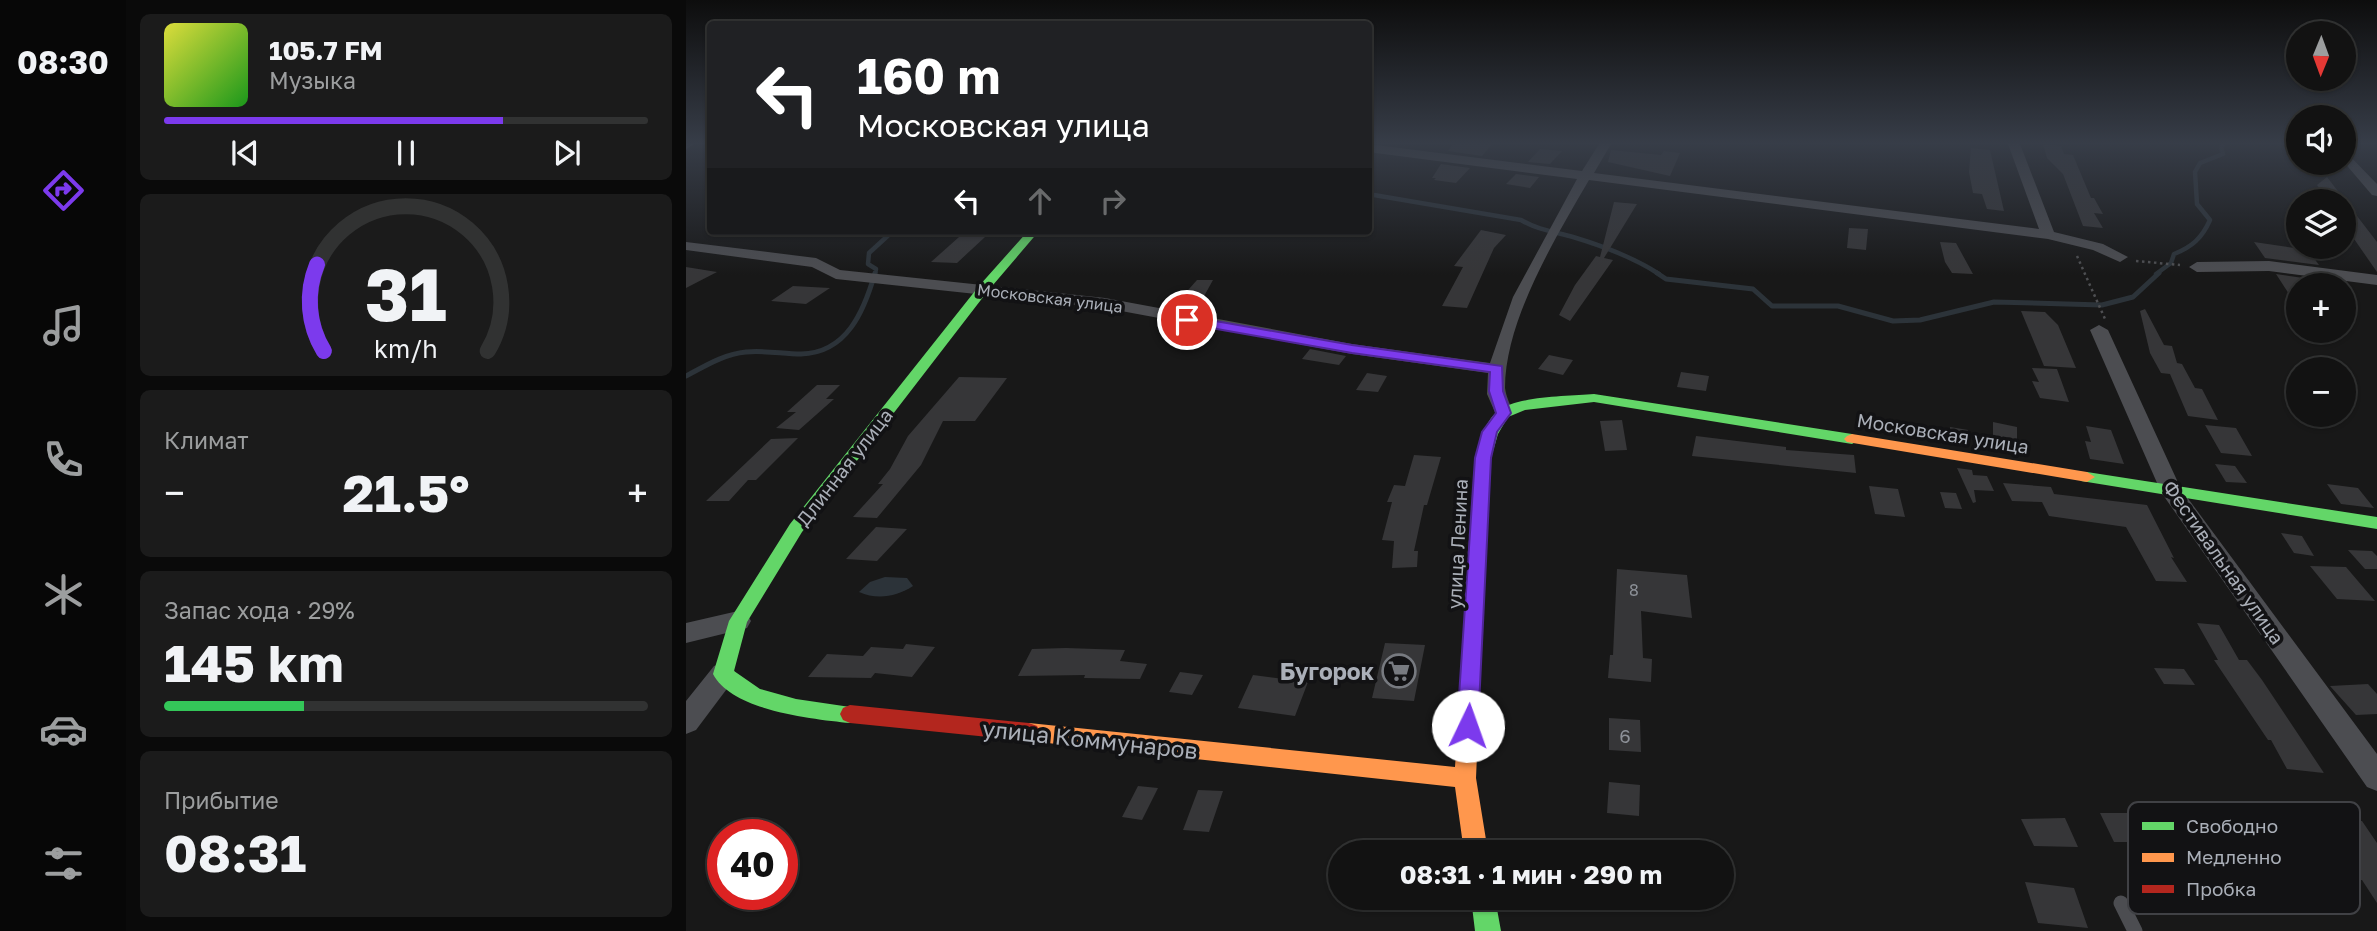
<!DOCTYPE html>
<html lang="ru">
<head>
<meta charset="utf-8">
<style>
	:root { --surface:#121212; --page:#1b1b1b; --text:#f1f3f6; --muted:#9c9e9f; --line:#313232; --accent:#7c3aed }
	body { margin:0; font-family:"Golos Text",sans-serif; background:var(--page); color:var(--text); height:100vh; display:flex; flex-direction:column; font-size:26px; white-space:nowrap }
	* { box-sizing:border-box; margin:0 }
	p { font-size:23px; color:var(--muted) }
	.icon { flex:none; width:38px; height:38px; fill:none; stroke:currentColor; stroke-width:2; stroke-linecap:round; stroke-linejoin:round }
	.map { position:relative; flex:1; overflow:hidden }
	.side { display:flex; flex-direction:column; gap:14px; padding:14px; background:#0a0a0a; width:560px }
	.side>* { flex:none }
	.banner { position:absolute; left:21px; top:21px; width:665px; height:214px; border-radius:7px; box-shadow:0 2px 5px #0004,0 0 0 2px var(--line); background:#202124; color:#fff; overflow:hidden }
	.needle { width:46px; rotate:181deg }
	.controls { position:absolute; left:1600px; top:21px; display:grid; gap:14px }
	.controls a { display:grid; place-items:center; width:70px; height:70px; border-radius:50%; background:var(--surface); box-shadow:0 2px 5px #0004,0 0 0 2px var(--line); font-size:35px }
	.speed { position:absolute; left:21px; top:819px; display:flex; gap:14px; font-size:35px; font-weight:700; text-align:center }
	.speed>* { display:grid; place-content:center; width:91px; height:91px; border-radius:50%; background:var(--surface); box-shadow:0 2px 5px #0004,0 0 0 2px var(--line); line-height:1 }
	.speed .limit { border:10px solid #d22; background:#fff; color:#111 }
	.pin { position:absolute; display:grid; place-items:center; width:60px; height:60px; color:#fff; margin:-30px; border:4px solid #fff; border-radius:50%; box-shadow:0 2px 7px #0007 }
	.me { position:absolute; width:77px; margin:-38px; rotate:3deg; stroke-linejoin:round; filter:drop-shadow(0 0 5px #0008) }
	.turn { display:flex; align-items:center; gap:24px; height:147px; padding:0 35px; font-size:32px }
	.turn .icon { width:91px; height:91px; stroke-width:2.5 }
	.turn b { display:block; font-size:49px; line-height:60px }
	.lanes { display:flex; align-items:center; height:66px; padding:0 35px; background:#0003; justify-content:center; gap:35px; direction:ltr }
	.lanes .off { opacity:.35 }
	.big { font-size:52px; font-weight:700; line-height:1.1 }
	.side .tile { flex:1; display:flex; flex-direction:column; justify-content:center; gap:10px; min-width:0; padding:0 24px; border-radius:10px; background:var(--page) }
	.side .dial { align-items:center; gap:0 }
	.dial svg { height:182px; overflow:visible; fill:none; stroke:var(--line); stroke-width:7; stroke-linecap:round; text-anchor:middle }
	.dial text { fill:var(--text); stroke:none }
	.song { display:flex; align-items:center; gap:21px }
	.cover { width:84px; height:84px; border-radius:10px; background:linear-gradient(135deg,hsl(60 70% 55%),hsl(120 70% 35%)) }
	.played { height:7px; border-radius:4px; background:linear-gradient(90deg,var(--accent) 70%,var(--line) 70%) }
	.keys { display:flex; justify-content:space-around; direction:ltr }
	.heat { display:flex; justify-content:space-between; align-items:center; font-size:38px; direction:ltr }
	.charge { height:10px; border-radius:5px; background:linear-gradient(90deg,#34c759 29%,var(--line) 0) }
	.trip { position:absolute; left:642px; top:840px; width:406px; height:70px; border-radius:35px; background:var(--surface); box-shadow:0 2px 5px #0004,0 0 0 2px var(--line); font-weight:700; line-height:70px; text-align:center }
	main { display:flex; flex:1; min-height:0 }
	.menu { display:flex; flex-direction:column; width:126px; justify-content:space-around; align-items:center; background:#070707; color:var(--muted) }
	.menu .icon { width:49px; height:49px }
	.menu .active { color:var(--accent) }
	.menu b { font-size:32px; color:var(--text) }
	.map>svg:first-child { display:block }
	.water { fill:#2c3339 }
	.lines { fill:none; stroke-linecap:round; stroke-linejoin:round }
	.stream-far1 { stroke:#2c3339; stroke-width:4.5 }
	.stream { stroke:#2c3339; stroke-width:5 }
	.building { fill:#363638 }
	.path { stroke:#4e4f52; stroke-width:2.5; stroke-dasharray:2.5 3.5; stroke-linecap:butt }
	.lane { stroke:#4c4d51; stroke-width:15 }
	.street { fill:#4c4d51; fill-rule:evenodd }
	.fast { fill:#63d668; fill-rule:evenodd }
	.slow { fill:#ff974d; fill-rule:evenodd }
	.jam { fill:#b3261e; fill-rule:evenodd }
	.route { fill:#7c3aed; stroke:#51269a; stroke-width:2 }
	.labels { text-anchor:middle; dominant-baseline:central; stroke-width:7; stroke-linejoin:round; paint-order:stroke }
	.far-street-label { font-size:16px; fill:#aaafb8; stroke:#121214 }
	.number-label { font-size:16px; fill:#8d9198 }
	.street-label { font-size:19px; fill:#aaafb8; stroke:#121214 }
	.near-number-label { font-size:19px; fill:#8d9198 }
	.near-poi-label { font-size:23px; font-weight:bold; fill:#aaafb8; stroke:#121214; text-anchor:end }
	.near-street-label { font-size:23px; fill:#aaafb8; stroke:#121214 }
	.key { fill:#121214; stroke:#404145; stroke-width:2 }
	.key-label { font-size:19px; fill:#aaafb8 }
</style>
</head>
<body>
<main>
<nav class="menu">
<b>08:30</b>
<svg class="icon active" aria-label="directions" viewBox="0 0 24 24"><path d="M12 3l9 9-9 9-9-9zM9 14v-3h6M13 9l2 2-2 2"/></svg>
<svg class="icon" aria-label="music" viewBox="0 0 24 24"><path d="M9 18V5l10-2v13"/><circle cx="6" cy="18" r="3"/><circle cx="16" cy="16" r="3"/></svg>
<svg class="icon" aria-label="phone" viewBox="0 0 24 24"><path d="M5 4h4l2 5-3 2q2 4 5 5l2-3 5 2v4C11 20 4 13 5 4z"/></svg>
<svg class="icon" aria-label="climate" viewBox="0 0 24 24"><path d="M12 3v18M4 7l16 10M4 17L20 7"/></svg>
<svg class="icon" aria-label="car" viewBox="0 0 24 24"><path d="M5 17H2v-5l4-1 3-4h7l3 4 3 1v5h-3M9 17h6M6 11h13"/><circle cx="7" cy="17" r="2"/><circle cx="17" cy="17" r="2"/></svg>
<svg class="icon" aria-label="filters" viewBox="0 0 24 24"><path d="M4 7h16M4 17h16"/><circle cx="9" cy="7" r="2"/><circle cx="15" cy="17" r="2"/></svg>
</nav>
<section class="side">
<div class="tile">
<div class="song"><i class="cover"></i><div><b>105.7 FM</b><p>Музыка</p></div></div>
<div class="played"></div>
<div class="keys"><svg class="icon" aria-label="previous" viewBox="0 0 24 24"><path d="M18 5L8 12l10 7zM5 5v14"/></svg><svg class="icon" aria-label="pause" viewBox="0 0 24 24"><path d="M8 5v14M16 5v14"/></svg><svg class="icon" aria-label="next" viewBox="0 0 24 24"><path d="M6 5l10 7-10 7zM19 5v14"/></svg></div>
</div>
<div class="tile dial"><svg viewBox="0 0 100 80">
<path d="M14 69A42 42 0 1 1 86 69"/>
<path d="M14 69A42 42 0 0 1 11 31" stroke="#7c3aed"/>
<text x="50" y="56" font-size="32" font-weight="700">31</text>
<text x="50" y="72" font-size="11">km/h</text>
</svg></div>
<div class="tile"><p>Климат</p>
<div class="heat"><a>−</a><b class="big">21.5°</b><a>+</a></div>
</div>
<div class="tile"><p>Запас хода · 29%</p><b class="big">145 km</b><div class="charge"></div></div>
<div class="tile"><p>Прибытие</p><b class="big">08:31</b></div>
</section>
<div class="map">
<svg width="1691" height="931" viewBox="0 0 1691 931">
	<rect width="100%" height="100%" fill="#181818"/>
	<!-- water -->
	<path class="water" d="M199,577L221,578L227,586C210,597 191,600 173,592L184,582Z"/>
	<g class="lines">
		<!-- stream-far1 -->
		<path class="stream-far1" d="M682,194L835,220C852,230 869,232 887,237C917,246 947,257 973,274
			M189,274L190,269L182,264L183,253L207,231
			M1470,274L1485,263L1488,254C1506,247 1516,238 1524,220L1511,204L1509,172L1514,163L1537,154L1535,147L1538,144"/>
		<!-- stream -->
		<path class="stream" d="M971,273L980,279L1067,289L1086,306H1152L1207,321L1234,320L1308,302L1416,305L1447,297L1473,273
			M0,376C19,366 38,354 60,352C79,350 97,354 115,354C161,353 178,311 189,273"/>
	</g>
	<!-- building -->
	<path class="building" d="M767,144H806L796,156L762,151Z
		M1357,144L1375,146L1378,154L1387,155L1405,198H1408L1417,214L1408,213L1417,228L1397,226L1377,174L1361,158Z
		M1285,148L1304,150L1318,211L1301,209L1296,194L1287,193L1283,172Z
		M854,149L876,151L864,164L842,162Z
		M925,150L975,155L978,151L994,153L984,176L922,162Z
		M755,164L784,168L770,183L748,180L750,178H746Z
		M830,174L853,177L844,188L820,184Z
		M1641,177L1691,242V272L1657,223V201H1642L1631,185Z
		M928,202L951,204L918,258L927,260L884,321L873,315L889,285L910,256L914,257Z
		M1163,228L1182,229L1180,250L1161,248Z
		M795,230L820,235L808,248L781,308L756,306L777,267L768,266Z
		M273,237H299L271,263L245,262Z
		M1254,242L1270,243L1287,274L1266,273L1259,262Z
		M1568,242L1622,250L1633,265L1579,258Z
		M0,267L31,272L0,288Z
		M1590,274L1645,282L1648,285H1612V308Z
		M511,280H527L517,298H495Z
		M107,286L144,288L120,304L85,301Z
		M1459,309L1478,345L1486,346L1491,363L1496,364L1509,388L1516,389L1532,420L1502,416L1484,374L1475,373L1464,353L1454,311Z
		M1335,311L1359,312L1372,325L1390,368L1358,366Z
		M624,349L660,356L653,365L616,359Z
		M863,355L887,360L877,375L852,369Z
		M1346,368L1371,369L1383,402L1354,398L1346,381L1353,382Z
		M995,372L1023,376L1020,391L991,387Z
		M681,373L701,376L692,392L670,390Z
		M273,377L321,378L289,421H257L235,465L191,518L167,517L197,484H192L204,469L222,436Z
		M131,385H154L140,399H148L113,430L90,428L110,412H101Z
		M936,420L941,450L919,451L914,421Z
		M1307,422L1331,427V443L1307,438Z
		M1519,425L1550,428L1566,456L1535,453Z
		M1237,426L1264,431V427L1282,430L1283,446L1235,438Z
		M1400,426L1425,430L1438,464L1404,459L1399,441L1405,442Z
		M1010,436L1100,447V450L1168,455L1170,473L1006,456Z
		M112,438L70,480H62L43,501H20L85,439Z
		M728,455L755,457L741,505H738L728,551H732L731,567L706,568L708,541L696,540L706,502H701L708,485L719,486Z
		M1529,464L1549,466L1561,483L1540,482Z
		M1271,468L1286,470L1287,475L1301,476L1308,491L1288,490L1290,502L1287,503Z
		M1317,483L1365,487L1368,494L1461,505L1488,558L1485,557L1501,582L1470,581L1440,527L1363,516L1356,502L1326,501Z
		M1641,484L1672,488L1688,508L1655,504Z
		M1183,486L1212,489L1219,517L1189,514Z
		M1254,492L1270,493L1276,509L1259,508Z
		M190,527L221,529L191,561L160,559Z
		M1595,533L1616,536L1628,556L1608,553Z
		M1662,550L1686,551L1691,556V569H1679Z
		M1624,566L1660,567L1689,601L1651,599Z
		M931,569L1001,575L1006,618L955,611L957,658L966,659L965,682L922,678L924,655H927Z
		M1511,623L1533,625L1553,660H1561L1576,680L1638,773L1601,769L1585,740H1582L1528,660H1532Z
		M699,643L739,645L728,701L686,698Z
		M220,644L249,647L226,677L189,673L185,678L122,677L141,654L177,656L185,647L217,649Z
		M380,648L439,650L434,661L461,664L454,679L398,678L399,675L332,676L346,649Z
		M1468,668L1498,669L1509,685L1478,684Z
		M494,672L517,675L506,695L483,692Z
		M567,675L622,682L609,716L552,708Z
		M1682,684L1691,694V714L1670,715L1644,686Z
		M923,718L954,720L955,752L923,750Z
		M923,782L954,785L953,816L921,813Z
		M452,786L472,788L456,820L436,817Z
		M512,790L537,791L523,832L497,830Z
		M1414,813H1445L1460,842H1428Z
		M1379,818L1392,847L1348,846L1335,819Z
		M1636,819L1676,821L1691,843V903L1676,880H1665L1654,863H1665Z
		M1339,882L1388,888L1402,928L1352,923Z"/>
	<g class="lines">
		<!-- path -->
		<path class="path" d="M1391,256L1419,319
			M1450,261L1494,265"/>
		<!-- lane -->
		<path class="lane" d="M1435,903L1449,931"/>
		<!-- street -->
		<path class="street" d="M0,144H9L0,149Z
			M682,144L896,171L913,144H925L908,173L1353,229L1322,144H1334L1368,232L1417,244L1442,257L1434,262L1407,250L1362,239L903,180C870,237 819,320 819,388C820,396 824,405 828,413L818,419L811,417L801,394L802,373L666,354L419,308L150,279L126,267L0,250V242L130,258L154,270L419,298L666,344L804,363L827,297L891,179L682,152Z
			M1657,149L1691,184V196L1686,195L1657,161Z
			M1583,261L1691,275V285L1583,271L1511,272L1503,267L1511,262Z
			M1413,325L1422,330L1495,489L1691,754V791L1681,787L1475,492L1404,330Z
			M52,611L61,614L65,621L61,628L0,643V623Z
			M37,663L46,666L50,674L46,682L10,730L0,734V701L28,666Z"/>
		<!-- fast -->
		<path class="fast" d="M342,231H353L301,292L116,532L61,622L48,671L74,689L110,699L171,708L174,714L171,720L164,723C127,719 46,711 27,674L43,621L104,524L293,286Z
			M908,394L1166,434L1174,439L1166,444L908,402L839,410L822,417L812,434L805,458L801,523L799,527H787L785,523C787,493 786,430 813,410C833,396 883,396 908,394Z
			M1401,472L1691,517V529L1395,481L1393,477Z
			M785,898H809L815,931H789Z"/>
		<!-- slow -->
		<path class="slow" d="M1166,434L1401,472L1409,477L1401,482L1161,442L1158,439L1161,436Z
			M793,517L799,519L801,523L790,778L802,852H778L769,787L343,741L335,738L332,732L335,726L343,723L769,767L785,523L787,519Z"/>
		<!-- jam -->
		<path class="jam" d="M164,705L343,723L351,726L354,732L351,738L343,741L164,723L157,720L154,714L157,708Z"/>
	</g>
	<!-- sky -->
	<linearGradient id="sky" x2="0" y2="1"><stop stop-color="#0d0d0d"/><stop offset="0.52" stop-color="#373d48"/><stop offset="1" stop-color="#373d48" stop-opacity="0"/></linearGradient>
	<rect width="1691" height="275" fill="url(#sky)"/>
	<!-- route -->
	<path class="route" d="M501,316L666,345L816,366L817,391L825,413L811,432L805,458L792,726L789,732L782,735L774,732L771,726L789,458L796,432L810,413L803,391L804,372L666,353L497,323L495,320Z"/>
	<!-- icons -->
	<defs>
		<symbol id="supermarket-ring" viewBox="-11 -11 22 22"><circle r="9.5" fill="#121214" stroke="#777a80" stroke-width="1.5"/><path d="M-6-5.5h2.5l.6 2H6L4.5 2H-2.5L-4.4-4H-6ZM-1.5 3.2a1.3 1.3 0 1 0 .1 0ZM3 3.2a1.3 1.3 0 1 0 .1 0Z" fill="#777a80"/></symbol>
	</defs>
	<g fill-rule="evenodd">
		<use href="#supermarket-ring" x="694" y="652" width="38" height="38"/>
	</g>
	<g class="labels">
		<!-- far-street labels -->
		<g class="far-street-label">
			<text transform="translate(364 298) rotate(7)">Московская улица</text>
		</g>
		<!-- number labels -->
		<g class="number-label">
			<text x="948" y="590">8</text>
		</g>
		<!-- street labels -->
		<g class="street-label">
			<text transform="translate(1257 433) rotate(9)">Московская улица</text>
			<text transform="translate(158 467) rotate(-52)">Длинная улица</text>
			<text transform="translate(771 544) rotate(-87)">улица Ленина</text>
			<text transform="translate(1538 562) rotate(55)">Фестивальная улица</text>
		</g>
		<!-- near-number labels -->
		<g class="near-number-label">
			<text x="939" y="735">6</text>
		</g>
		<!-- near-poi labels -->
		<g class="near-poi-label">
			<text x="688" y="671">Бугорок</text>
		</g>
		<!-- near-street labels -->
		<g class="near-street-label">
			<text transform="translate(404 739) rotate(6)">улица Коммунаров</text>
		</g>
	</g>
	<!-- legend -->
	<rect x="1442" y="802" width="232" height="112" rx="10" class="key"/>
	<rect x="1456" y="822" width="32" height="8" fill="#63d668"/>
	<rect x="1456" y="853" width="32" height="9" fill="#ff974d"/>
	<rect x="1456" y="885" width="32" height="8" fill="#b3261e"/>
	<g class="key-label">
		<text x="1500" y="833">Свободно</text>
		<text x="1500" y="864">Медленно</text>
		<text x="1500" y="896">Пробка</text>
	</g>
</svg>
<div class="controls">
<a><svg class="needle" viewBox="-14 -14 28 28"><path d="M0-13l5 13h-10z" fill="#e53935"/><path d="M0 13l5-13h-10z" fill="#9c9e9f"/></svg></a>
<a><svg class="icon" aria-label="sound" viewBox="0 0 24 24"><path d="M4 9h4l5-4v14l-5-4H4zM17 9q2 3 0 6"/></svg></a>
<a><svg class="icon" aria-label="layers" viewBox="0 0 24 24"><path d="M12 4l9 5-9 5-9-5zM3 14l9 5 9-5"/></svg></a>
<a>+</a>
<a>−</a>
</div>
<div class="speed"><div class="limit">40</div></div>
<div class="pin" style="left:501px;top:320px;background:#d93025"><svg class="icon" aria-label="arrive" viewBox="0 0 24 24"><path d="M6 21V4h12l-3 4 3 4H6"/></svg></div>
<svg class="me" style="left:782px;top:726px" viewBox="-20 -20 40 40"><circle r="19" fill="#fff"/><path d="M0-13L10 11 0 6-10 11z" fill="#7c3aed"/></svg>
<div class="trip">08:31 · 1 мин · 290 m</div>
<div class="banner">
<div class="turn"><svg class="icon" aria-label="left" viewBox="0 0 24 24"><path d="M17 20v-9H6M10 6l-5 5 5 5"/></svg><div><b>160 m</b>Московская улица</div></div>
<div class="lanes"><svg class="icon" aria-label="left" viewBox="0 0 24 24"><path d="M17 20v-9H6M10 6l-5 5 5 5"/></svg><svg class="icon off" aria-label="ahead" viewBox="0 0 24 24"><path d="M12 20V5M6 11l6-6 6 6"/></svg><svg class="icon off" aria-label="right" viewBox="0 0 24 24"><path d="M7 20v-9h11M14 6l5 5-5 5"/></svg></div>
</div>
</div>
</main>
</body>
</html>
